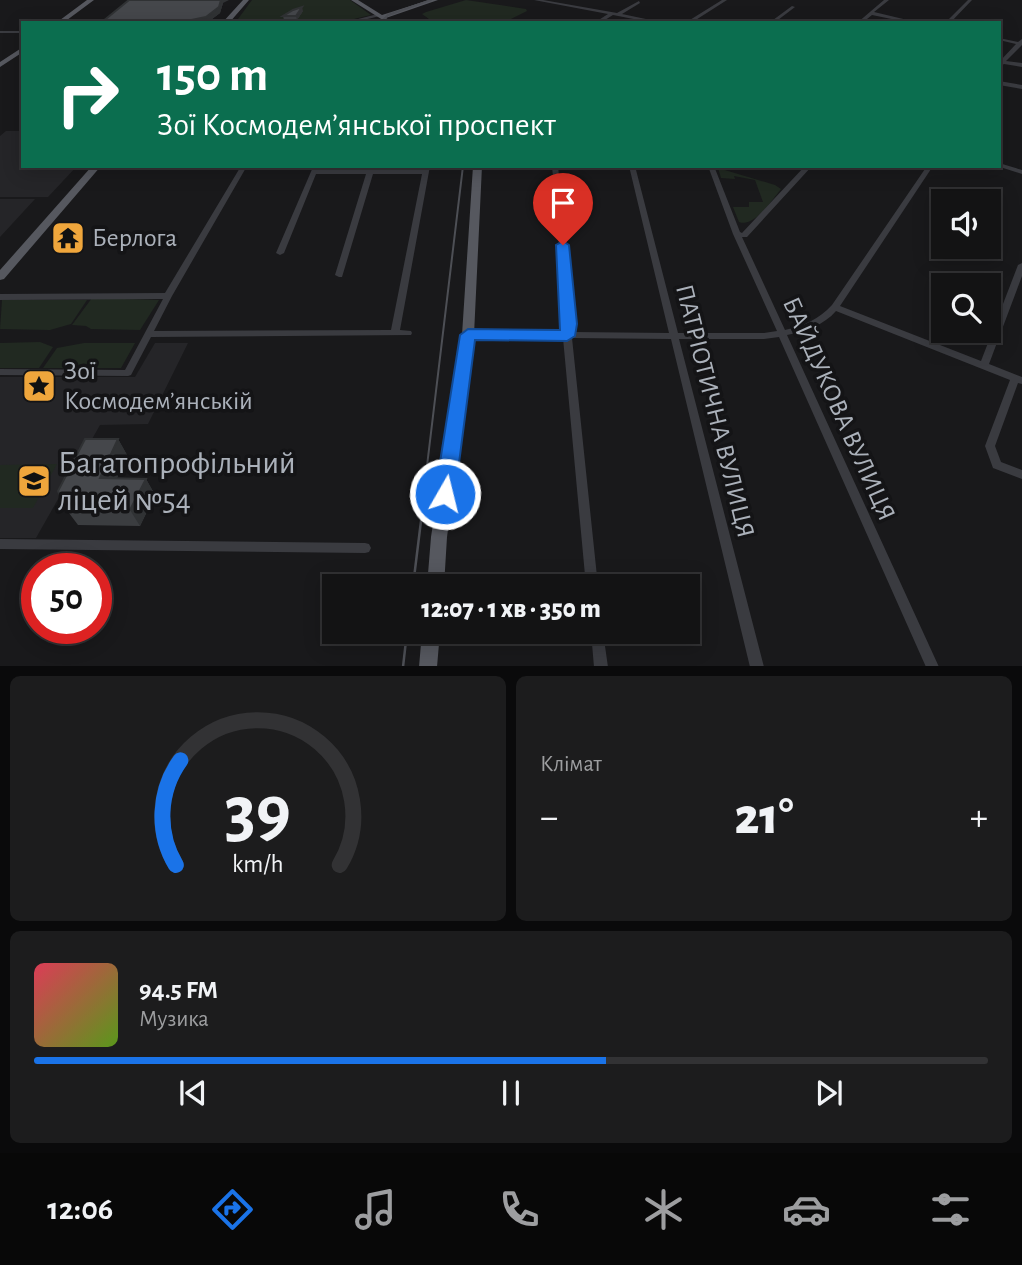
<!DOCTYPE html>
<html lang="uk">
<head>
<meta charset="utf-8">
<style>
	:root { --surface:#131314; --page:#1c1c1d; --text:#f1f3f6; --muted:#9d9ea0; --line:#323234; --accent:#1a73e8 }
	body { margin:0; font-family:"Alegreya Sans",sans-serif; background:var(--page); color:var(--text); height:100vh; display:flex; flex-direction:column; font-size:26px; white-space:nowrap }
	* { box-sizing:border-box; margin:0 }
	p { font-size:23px; color:var(--muted) }
	.icon { flex:none; width:38px; height:38px; fill:none; stroke:currentColor; stroke-width:2; stroke-linecap:round; stroke-linejoin:round }
	.map { position:relative; height:666px; overflow:hidden }
	.sheet { display:flex; flex-direction:column; gap:10px; padding:10px; background:#0a0a0b; flex:1 }
	.sheet>* { flex:none }
	.banner { position:absolute; left:21px; top:21px; width:980px; height:147px; border-radius:0px; box-shadow:0 4px 18px #0003,0 0 0 2px var(--line); background:#0b6e4f; color:#fff; overflow:hidden }
	.fabs { position:absolute; left:931px; top:189px; display:grid; gap:14px }
	.fabs a { display:grid; place-items:center; width:70px; height:70px; border-radius:0px; background:var(--surface); box-shadow:0 4px 18px #0003,0 0 0 2px var(--line); font-size:35px }
	.speed { position:absolute; left:21px; top:553px; display:flex; gap:14px; font-size:35px; font-weight:700; text-align:center }
	.speed>* { display:grid; place-content:center; width:91px; height:91px; border-radius:50%; background:var(--surface); box-shadow:0 4px 18px #0003,0 0 0 2px var(--line); line-height:1 }
	.speed .limit { border:10px solid #d22; background:#fff; color:#111 }
	.pin { position:absolute; display:grid; place-items:center; width:60px; height:60px; color:#fff; margin:-72px -30px; border-radius:50% 50% 50% 0; rotate:-45deg; box-shadow:0 0 7px #0007 }
	.pin .icon { rotate:45deg }
	.me { position:absolute; width:77px; margin:-38px; rotate:8deg; stroke-linejoin:round; filter:drop-shadow(0 0 5px #0008) }
	.turn { display:flex; align-items:center; gap:24px; height:147px; padding:0 21px; font-size:32px }
	.turn .icon { width:91px; height:91px; stroke-width:2.5 }
	.turn b { display:block; font-size:49px; line-height:60px }
	.big { font-size:52px; font-weight:800; line-height:1.1 }
	.sheet .tile { flex:1; display:flex; flex-direction:column; justify-content:center; gap:10px; min-width:0; padding:0 24px; border-radius:10px; background:var(--page) }
	.sheet .dial { align-items:center; gap:0 }
	.dial svg { height:182px; overflow:visible; fill:none; stroke:var(--line); stroke-width:7; stroke-linecap:round; text-anchor:middle }
	.dial text { fill:var(--text); stroke:none }
	.song { display:flex; align-items:center; gap:21px }
	.cover { width:84px; height:84px; border-radius:10px; background:linear-gradient(135deg,hsl(350 70% 55%),hsl(90 70% 35%)) }
	.played { height:7px; border-radius:4px; background:linear-gradient(90deg,var(--accent) 60%,var(--line) 60%) }
	.keys { display:flex; justify-content:space-around; direction:ltr }
	.heat { display:flex; justify-content:space-between; align-items:center; font-size:38px; direction:ltr }
	.sheet .tiles { flex:1; display:grid; gap:10px; grid-template-columns:1fr 1fr }
	.tile:last-child { grid-column:span 2 }
	.trip { position:absolute; left:322px; top:574px; width:378px; height:70px; border-radius:0px; background:var(--surface); box-shadow:0 4px 18px #0003,0 0 0 2px var(--line); font-weight:800; line-height:70px; text-align:center }
	.dock { display:flex; height:112px; justify-content:space-around; align-items:center; background:#080808; color:var(--muted) }
	.dock .icon { width:49px; height:49px }
	.dock .current { color:var(--accent) }
	.dock b { font-size:32px; color:var(--text) }
	.map>svg:first-child { display:block }
	.built { fill:#252528 }
	.green { fill:#212921 }
	.lines { fill:none; stroke-linecap:round; stroke-linejoin:round }
	.minor { fill:#3a3b40; fill-rule:evenodd }
	.major { fill:#56585f; fill-rule:evenodd }
	.tram-far1 { stroke:#4d4f55; stroke-width:2 }
	.tram { stroke:#4d4f55; stroke-width:2.5 }
	.wall { fill:#3b3d40 }
	.shaded-wall { fill:#303234 }
	.building { fill:#45474b; stroke:#303234; stroke-width:2 }
	.route { fill:#1a73e8; stroke:#114b97; stroke-width:2 }
	.labels { text-anchor:middle; dominant-baseline:central; stroke-width:7; stroke-linejoin:round; paint-order:stroke }
	.poi-label { font-size:26px; fill:#abb1ba; stroke:#141416; text-anchor:start }
	.street-label { font-size:26px; fill:#abb1ba; stroke:#141416 }
	.near-poi-label { font-size:32px; fill:#abb1ba; stroke:#141416; text-anchor:start }
</style>
</head>
<body>
<div class="map">
<svg width="1022" height="667" viewBox="0 0 1022 667">
	<rect width="100%" height="100%" fill="#19191b"/>
	<!-- built -->
	<path class="built" d="M6,131H23V166H77L48,197H0V136Z
		M0,199H35L0,237Z
		M155,343H188L148,424L100,425L36,538H0V377H135Z"/>
	<!-- green -->
	<path class="green" d="M252,0H350L371,15L337,23H235Z
		M466,0L526,9L527,11L503,23H424L429,19L422,14L426,12Z
		M718,168L775,185L781,189C772,200 754,228 739,222L733,207H749V202H763L755,180L734,176L735,179L721,178Z
		M92,298L159,300L140,330L91,329L86,326L72,325Z
		M2,300H87L71,324L50,330L0,329Z
		M40,342L53,347L39,368H0V343Z
		M84,343H135L121,368H43L57,348Z
		M57,464L33,508H0V465Z"/>
	<g class="lines">
		<!-- minor -->
		<path class="minor" d="M534,0H543L617,13L639,1L640,3L622,14L665,23H654L613,15L600,23H594L608,14Z
			M722,0H727L691,23H685Z
			M884,0H889L874,12L920,23H911L872,15L862,23H857Z
			M968,0H972L950,23H945Z
			M792,6L795,7L774,23H769Z
			M378,14L380,16L351,23H342Z
			M0,31H23V33H0Z
			M999,38L1018,42L1022,39V45L1006,61L1022,63V67L1004,64L999,67L1000,61L1016,44L999,40Z
			M999,81L1022,85V89L999,85Z
			M999,163L1022,170V174L997,166H999Z
			M241,166H247L172,296L154,331L391,330L422,174H373L342,277H339L335,275L366,174H316L284,253L280,255L276,253L313,167H317V170H423L424,166H430L400,330L411,331L412,333L411,335L151,337L131,375L128,376L0,375V369L125,370L163,299L0,300V294L165,293Z
			M552,166H558L574,324L572,332L669,333L629,166H635L678,333H764L777,331L733,234L708,166H714L740,232L742,233L805,166H812L747,237H742L785,330C804,326 819,319 832,305L927,166H933L840,306L981,361L1018,265L1022,263V276L989,364L1022,377V384L1018,383L995,446L1001,462L1022,470V479L993,468L985,446L1010,380L836,311C824,325 806,331 787,335L939,667H926L779,337L764,339H679L764,667H750L671,339L572,338L598,586H586L563,338H468L464,335L468,332H564L566,324Z
			M0,539L365,543L369,544L371,548L369,552L365,553L0,549Z
			M591,632H603L608,667H594Z"/>
		<!-- major -->
		<path class="major" d="M87,0H94L63,23H56Z
			M243,0H249L229,23H222Z
			M351,0H358L382,15L429,0H438L386,18L389,20L386,22Z
			M23,47V52L0,67V62Z
			M92,166H101L4,279L0,280V270Z
			M473,166H482L474,335L447,537L444,586H427L431,537L462,335Z
			M422,632H440L437,667H419Z"/>
		<!-- tram-far1 -->
		<path class="tram-far1" d="M385,23L383,20L388,15L431,0
			M427,466L463,166"/>
		<!-- tram -->
		<path class="tram" d="M413,586L428,464
			M403,667L407,632"/>
	</g>
	<!-- wall -->
	<path class="wall" d="M223,3L220,13L208,22L102,23V22Z
		M303,11L297,20H284L283,16Z
		M118,439L127,455L117,478L146,479L155,495L140,526L78,525L66,509Z"/>
	<!-- shaded-wall -->
	<path class="shaded-wall" d="M221,0H229L223,3L220,13L208,22L177,23Z
		M302,7L303,11L297,20L296,16Z
		M118,439L127,455L110,494L100,478Z
		M146,479L155,495L140,526L130,510Z"/>
	<!-- building -->
	<path class="building" d="M129,0H221L219,7L206,17L177,23H158L161,21L102,22Z
		M302,7L296,16H283L293,10Z
		M85,439H118L100,478L146,479L130,510L66,509L58,491Z"/>
	<!-- route -->
	<path class="route" d="M563,241L569,245L577,324L575,336L567,341L475,340L455,494L452,499L445,502L438,499L435,494L460,335L468,329L560,330L556,245Z"/>
	<!-- icons -->
	<defs>
		<symbol id="temple-square" viewBox="-11 -11 22 22"><rect x="-9" y="-9" width="18" height="18" rx="4" fill="#efa63c" stroke="#141416"/><path d="M0-6L5-2H3V0L6.5 2.5H4V6H1.5V3h-3V6H-4V2.5H-6.5L-3 0V-2H-5Z" fill="#111"/></symbol>
		<symbol id="sight-square" viewBox="-11 -11 22 22"><rect x="-9" y="-9" width="18" height="18" rx="4" fill="#efa63c" stroke="#141416"/><path d="M0-6L1.8-2.2L6-1.7L2.9 1.2L3.7 5.4L0 3.3L-3.7 5.4L-2.9 1.2L-6-1.7L-1.8-2.2Z" fill="#111"/></symbol>
		<symbol id="school-square" viewBox="-11 -11 22 22"><rect x="-9" y="-9" width="18" height="18" rx="4" fill="#efa63c" stroke="#141416"/><path d="M0-5L7-2L0 1L-7-2ZM-4 1L0 2.5L4 1V4Q0 6-4 4Z" fill="#111"/></symbol>
	</defs>
	<g fill-rule="evenodd">
		<use href="#temple-square" x="49" y="219" width="38" height="38"/>
		<use href="#sight-square" x="20" y="367" width="38" height="38"/>
		<use href="#school-square" x="15" y="462" width="38" height="38"/>
	</g>
	<g class="labels">
		<!-- poi labels -->
		<g class="poi-label">
			<text x="92" y="238">Берлога</text>
			<text x="64" y="371">Зої<tspan x="64" dy="30">Космодем’янській</tspan></text>
		</g>
		<!-- street labels -->
		<g class="street-label">
			<text transform="translate(839 409) rotate(66)">БАЙДУКОВА ВУЛИЦЯ</text>
			<text transform="translate(715 411) rotate(76)">ПАТРІОТИЧНА ВУЛИЦЯ</text>
		</g>
		<!-- near-poi labels -->
		<g class="near-poi-label">
			<text x="58" y="463">Багатопрофільний<tspan x="58" dy="37">ліцей №54</tspan></text>
		</g>
	</g>
</svg>
<div class="fabs">
<a><svg class="icon" aria-label="sound" viewBox="0 0 24 24"><path d="M4 9h4l5-4v14l-5-4H4zM17 9q2 3 0 6"/></svg></a>
<a><svg class="icon" aria-label="search" viewBox="0 0 24 24"><circle cx="10" cy="10" r="6"/><path d="M15 15l6 6"/></svg></a>
</div>
<div class="speed"><div class="limit">50</div></div>
<div class="pin" style="left:563px;top:245px;background:#d93025"><svg class="icon" aria-label="arrive" viewBox="0 0 24 24"><path d="M6 21V4h12l-3 4 3 4H6"/></svg></div>
<svg class="me" style="left:445px;top:494px" viewBox="-20 -20 40 40"><circle r="17" fill="#1a73e8" stroke="#fff" stroke-width="3"/><path d="M0-11L8 9 0 5-8 9z" fill="#fff"/></svg>
<div class="trip">12:07 · 1 хв · 350 m</div>
<div class="banner">
<div class="turn"><svg class="icon" aria-label="right" viewBox="0 0 24 24"><path d="M7 20v-9h11M14 6l5 5-5 5"/></svg><div><b>150 m</b>Зої Космодем’янської проспект</div></div>
</div>
</div>
<section class="sheet">
<div class="tiles">
<div class="tile dial"><svg viewBox="0 0 100 80">
<path d="M14 69A42 42 0 1 1 86 69"/>
<path d="M14 69A42 42 0 0 1 16 23" stroke="#1a73e8"/>
<text x="50" y="56" font-size="32" font-weight="700">39</text>
<text x="50" y="72" font-size="11">km/h</text>
</svg></div>
<div class="tile"><p>Клімат</p>
<div class="heat"><a>−</a><b class="big">21°</b><a>+</a></div>
</div>
<div class="tile">
<div class="song"><i class="cover"></i><div><b>94.5 FM</b><p>Музика</p></div></div>
<div class="played"></div>
<div class="keys"><svg class="icon" aria-label="previous" viewBox="0 0 24 24"><path d="M18 5L8 12l10 7zM5 5v14"/></svg><svg class="icon" aria-label="pause" viewBox="0 0 24 24"><path d="M8 5v14M16 5v14"/></svg><svg class="icon" aria-label="next" viewBox="0 0 24 24"><path d="M6 5l10 7-10 7zM19 5v14"/></svg></div>
</div>
</div>
</section>
<nav class="dock">
<b>12:06</b>
<svg class="icon current" aria-label="directions" viewBox="0 0 24 24"><path d="M12 3l9 9-9 9-9-9zM9 14v-3h6M13 9l2 2-2 2"/></svg>
<svg class="icon" aria-label="music" viewBox="0 0 24 24"><path d="M9 18V5l10-2v13"/><circle cx="6" cy="18" r="3"/><circle cx="16" cy="16" r="3"/></svg>
<svg class="icon" aria-label="phone" viewBox="0 0 24 24"><path d="M5 4h4l2 5-3 2q2 4 5 5l2-3 5 2v4C11 20 4 13 5 4z"/></svg>
<svg class="icon" aria-label="climate" viewBox="0 0 24 24"><path d="M12 3v18M4 7l16 10M4 17L20 7"/></svg>
<svg class="icon" aria-label="car" viewBox="0 0 24 24"><path d="M5 17H2v-5l4-1 3-4h7l3 4 3 1v5h-3M9 17h6M6 11h13"/><circle cx="7" cy="17" r="2"/><circle cx="17" cy="17" r="2"/></svg>
<svg class="icon" aria-label="filters" viewBox="0 0 24 24"><path d="M4 7h16M4 17h16"/><circle cx="9" cy="7" r="2"/><circle cx="15" cy="17" r="2"/></svg>
</nav>
</body>
</html>
